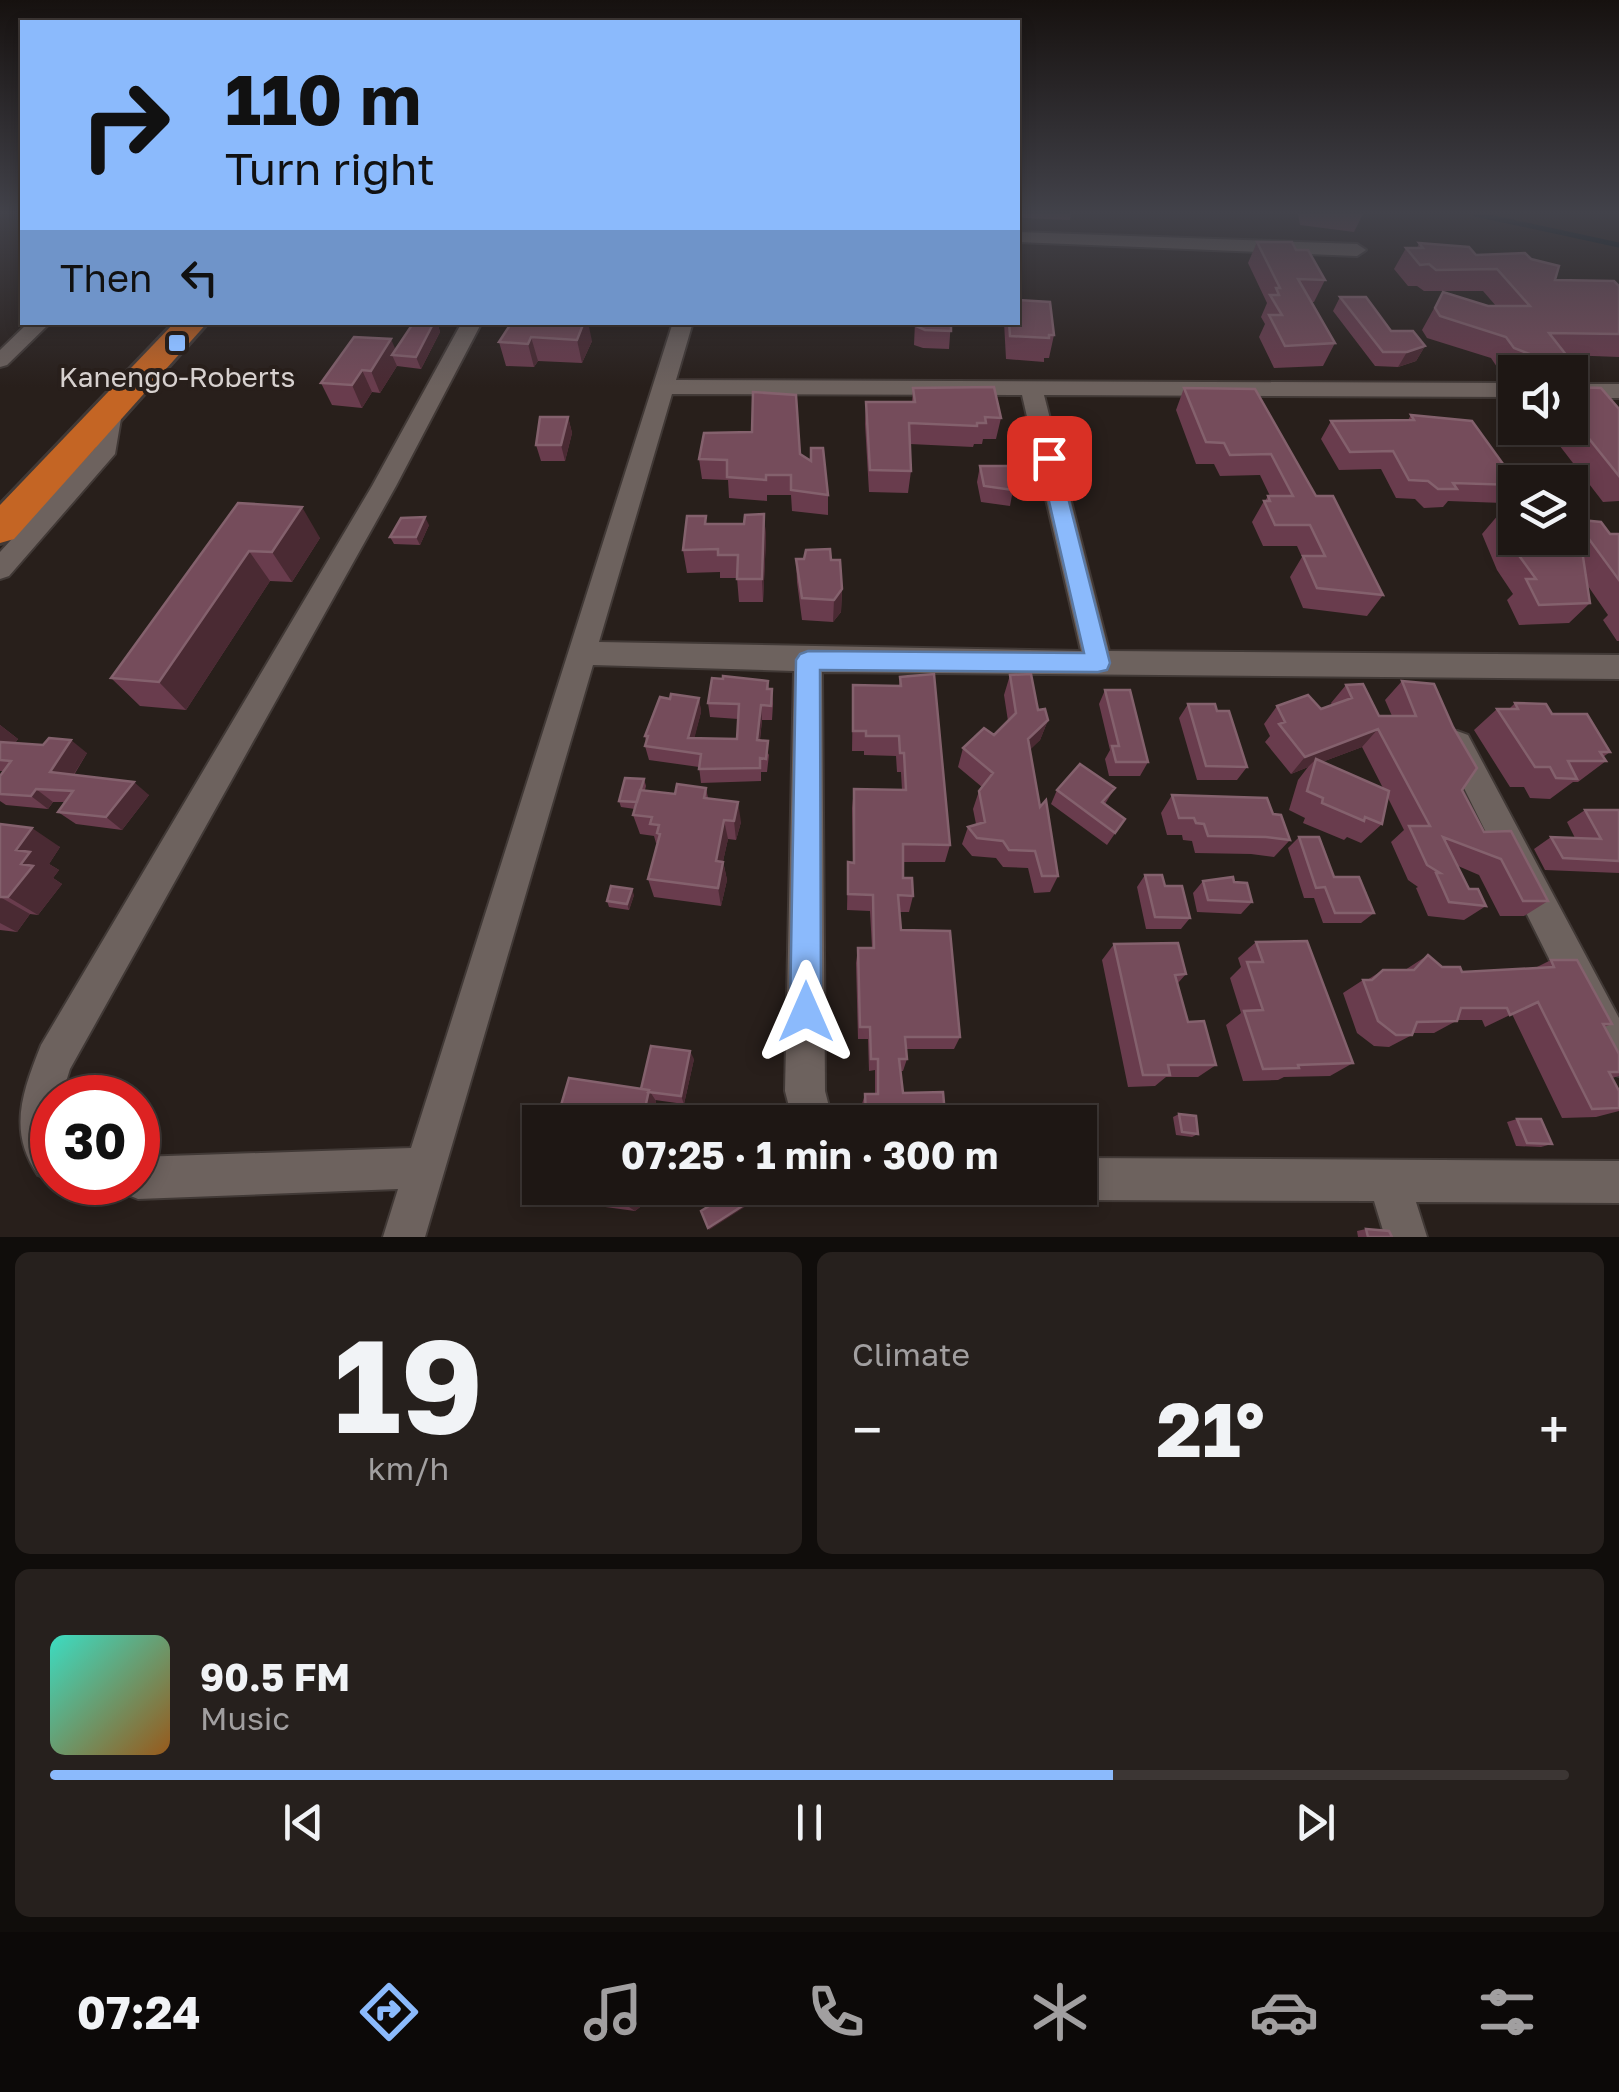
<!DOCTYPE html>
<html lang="en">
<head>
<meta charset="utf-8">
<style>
	:root { --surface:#1e1714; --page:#26201d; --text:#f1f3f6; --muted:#a19fa0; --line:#3c3634; --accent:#8bbafc }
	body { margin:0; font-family:"Golos Text",sans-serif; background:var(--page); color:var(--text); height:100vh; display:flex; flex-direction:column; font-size:38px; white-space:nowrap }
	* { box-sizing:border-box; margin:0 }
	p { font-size:32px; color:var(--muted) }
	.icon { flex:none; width:55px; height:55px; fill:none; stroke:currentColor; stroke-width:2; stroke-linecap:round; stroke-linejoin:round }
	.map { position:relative; height:1237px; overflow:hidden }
	.sheet { display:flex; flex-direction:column; gap:15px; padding:15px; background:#100d0b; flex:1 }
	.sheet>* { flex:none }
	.banner { position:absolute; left:20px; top:20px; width:1000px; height:305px; border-radius:0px; box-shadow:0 5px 15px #0003,0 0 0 2px var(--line); background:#8bbafc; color:#111; overflow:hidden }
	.buttons { position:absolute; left:1498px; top:355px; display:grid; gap:20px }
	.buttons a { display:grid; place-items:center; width:90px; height:90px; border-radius:0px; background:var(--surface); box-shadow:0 5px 15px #0003,0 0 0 2px var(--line); font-size:50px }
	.speed { position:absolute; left:30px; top:1075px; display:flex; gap:20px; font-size:50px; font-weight:700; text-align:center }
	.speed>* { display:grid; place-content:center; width:130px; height:130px; border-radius:50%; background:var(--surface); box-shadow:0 5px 15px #0003,0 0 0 2px var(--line); line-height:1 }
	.speed .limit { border:15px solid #d22; background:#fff; color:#111 }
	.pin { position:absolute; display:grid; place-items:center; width:85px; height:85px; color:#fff; margin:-42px; border-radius:20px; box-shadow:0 5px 15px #0006 }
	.me { position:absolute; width:110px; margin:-55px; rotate:0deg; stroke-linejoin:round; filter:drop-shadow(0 0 8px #0008) }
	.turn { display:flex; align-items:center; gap:35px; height:210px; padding:0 40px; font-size:45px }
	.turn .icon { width:130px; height:130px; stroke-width:2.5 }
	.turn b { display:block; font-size:70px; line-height:85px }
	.then { display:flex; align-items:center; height:95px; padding:0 40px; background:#0003; gap:20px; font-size:38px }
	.big { font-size:75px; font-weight:700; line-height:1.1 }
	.sheet .card { flex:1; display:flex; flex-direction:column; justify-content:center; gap:15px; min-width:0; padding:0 35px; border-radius:15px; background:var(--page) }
	.sheet .dial { align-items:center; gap:0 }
	.dial b { font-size:130px; line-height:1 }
	.song { display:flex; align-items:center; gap:30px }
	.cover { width:120px; height:120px; border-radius:15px; background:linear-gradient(135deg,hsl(170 70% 55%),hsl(30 70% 35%)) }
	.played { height:10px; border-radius:5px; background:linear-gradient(90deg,var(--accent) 70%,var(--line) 70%) }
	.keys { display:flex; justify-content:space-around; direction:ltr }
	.heat { display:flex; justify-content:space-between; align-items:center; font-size:55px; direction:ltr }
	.sheet .tiles { flex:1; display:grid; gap:15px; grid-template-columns:1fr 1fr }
	.card:last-child { grid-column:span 2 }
	.trip { position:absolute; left:522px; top:1105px; width:575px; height:100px; border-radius:0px; background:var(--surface); box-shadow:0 5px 15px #0003,0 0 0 2px var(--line); font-weight:700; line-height:100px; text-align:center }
	.menu { display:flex; height:160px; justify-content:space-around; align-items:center; background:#0c0908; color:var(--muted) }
	.menu .icon { width:70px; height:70px }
	.menu .selected { color:var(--accent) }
	.menu b { font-size:45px; color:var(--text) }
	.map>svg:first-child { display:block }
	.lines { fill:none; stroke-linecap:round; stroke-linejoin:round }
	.stream { stroke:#02141b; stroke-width:5 }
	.minor-casing { stroke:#413936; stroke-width:4 }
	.highway-casing { stroke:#413936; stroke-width:6 }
	.minor { fill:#6d625e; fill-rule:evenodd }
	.highway { fill:#c46524; fill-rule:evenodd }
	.wall { fill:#693c4d; fill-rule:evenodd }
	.shaded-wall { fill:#4a2a33 }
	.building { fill:#754c5b; stroke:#84616d; stroke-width:2.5 }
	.route { fill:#8bbafc; stroke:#5a79a4; stroke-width:2.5 }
	.poi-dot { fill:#8bbafc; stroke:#281f1b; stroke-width:4 }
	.labels { text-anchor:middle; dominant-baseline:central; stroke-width:8; stroke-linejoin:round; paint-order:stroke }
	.far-poi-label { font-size:28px; fill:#d7d1cf; stroke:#281f1b }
</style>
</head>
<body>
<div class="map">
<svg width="1619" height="1237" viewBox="0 0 1619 1237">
	<rect width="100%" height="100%" fill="#281f1b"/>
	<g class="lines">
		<!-- stream -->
		<path class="stream" d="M1475,214L1619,245"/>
		<defs>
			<path id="minor" d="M1018,232L1357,244L1366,250L1357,256L1018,242Z
				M29,322H51L7,365L0,367V350Z
				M462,322H482L396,486L70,1069L61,1098H52V1181L38,1175C7,1131 23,1091 41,1045L372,486Z
				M673,322H693L676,380L1515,383V397L1044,395L1109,651L1619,655V679L822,672L825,1091L833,1122H793L785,1091L794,671L593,665L425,1237H383L398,1189L138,1199L123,1193L119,1182H138V1157L411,1148ZM672,394L1022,395L1081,651L599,642Z
				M1570,384H1619V398H1570Z
				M112,400L123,407L115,454L9,576L0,579V552L96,447L101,407Z
				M1457,731L1468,735L1619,1018V1076L1605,1071L1442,744L1446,735Z
				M1080,1158L1619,1161V1203L1416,1202L1427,1237H1385L1374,1201L1080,1200L1065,1194L1063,1188H1080Z"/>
			<path id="highway" d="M175,322H208L14,539L0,543V505Z"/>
		</defs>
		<!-- minor casing -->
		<use href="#minor" class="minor-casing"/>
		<!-- highway casing -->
		<use href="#highway" class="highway-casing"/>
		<!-- minor -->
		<use href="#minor" class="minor"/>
		<!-- highway -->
		<use href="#highway" class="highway"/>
	</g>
	<!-- wall -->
	<path class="wall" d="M1018,214H1071L1070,220L1024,218Z
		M1298,214H1363L1354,232L1300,225Z
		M1257,242L1296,250L1325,280L1314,302H1311L1335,343L1323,366L1274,368L1259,337L1265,324L1261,317L1267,303L1248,263Z
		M1419,243L1476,255L1555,280L1619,286V357L1566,355L1554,372H1515V376L1499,370L1491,358L1427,338L1422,330L1443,292L1488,306H1496L1483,291H1424L1417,286H1408L1394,269L1406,248H1417Z
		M1340,297L1391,331L1425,346L1416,361L1398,367L1375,366L1333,311Z
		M414,322H437L440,332L421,369L397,366L380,393L372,392L362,408L332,405L321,383L396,350Z
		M512,322L592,341L582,363L538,361L534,367L506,366L499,342Z
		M915,322H951L949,349L923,348L914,345Z
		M1004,322H1018L1054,335L1049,358H1044V362L1006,359Z
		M1570,387L1619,409V501L1603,502L1546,428H1570Z
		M913,388L1001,418L996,439H983L982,444H974L973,447L910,444L911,471L908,493L869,492L865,424L866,402H912Z
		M1184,388L1255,389L1316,496L1383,595L1367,616L1303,608L1290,577L1302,557L1297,546H1263L1252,522L1264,501H1265L1268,496H1270L1260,475L1220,476L1214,464H1196L1176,410Z
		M1411,415L1515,482V488L1503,503L1448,501L1443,507L1424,508L1415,499L1396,498L1381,469L1339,470L1321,439L1331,421L1408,420Z
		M568,417L572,433L565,461H541L536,445Z
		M752,432L800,454L828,495V515L792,511L791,495H767V501L729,498L728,480L702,479L699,459Z
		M980,466L1013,490L1010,506L981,502L977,482Z
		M238,503L320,538L292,582L270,581L186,710L140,706L111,678Z
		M764,514L766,538L763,602H739L737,578H720V572L687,573L683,550L707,524H744Z
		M1499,514L1570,519L1610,534H1619V641H1617L1603,620L1608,615L1588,586L1590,603L1569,623L1519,625L1507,600L1513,594L1497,570L1482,534Z
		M429,525L420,545L394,544L390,537Z
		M796,559L831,560L842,589L841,612L833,622L802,620L797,582Z
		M1010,675L1048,720L1040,740L1030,749L1040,807L1058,876L1050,892L1034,893L1028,868L1003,867L996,858L972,856L962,844L968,827L976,824L973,809L979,791L982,787L958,767L963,748L994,735L1008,721L1004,695Z
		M900,677L950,845L945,862H903V878L913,896L909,912H899L901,930L960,1037L954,1049H906L907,1059L903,1071H901L903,1093L945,1114L940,1122H863L862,1104L865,1094H875V1070L869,1071L868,1039H858L856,963L858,948H872L870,911L847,910L848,862L853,863L852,808L854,789L902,790L901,772H897L896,756L864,755V751H852L853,685L899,686Z
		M768,681L769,689H772L773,704L772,720H762L760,740L769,755L767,772H761V781L701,783L699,767L649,760L645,746L646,742L645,736L670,699L699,698L701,712L694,738L737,739L738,719L710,717L708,703Z
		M1402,681L1484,832L1548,901L1524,916H1500L1479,875L1458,866L1469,889L1486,906L1464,920L1428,916L1416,888L1418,887L1408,880L1391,842L1404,830L1388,798L1382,824L1361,843L1347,837L1344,840L1303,823L1305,818L1289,810L1298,780L1308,767L1291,774L1265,742L1270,736L1264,724L1277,706L1321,709L1332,705L1331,703L1346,685L1379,716H1392L1385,700ZM1362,747L1383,788L1322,762Z
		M1105,690L1148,762L1140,776H1109L1105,759L1110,750L1099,704Z
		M1515,703L1552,714L1610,752L1603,757L1606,761L1578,782H1573L1550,799L1530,798L1524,787H1510L1474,730L1497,709H1509Z
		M1188,704L1217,711L1247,767L1237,780H1197L1179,718Z
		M0,725L18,739L15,743L87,753L74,775L149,795L122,830L76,824L58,812L65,802H53L48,809L6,805L0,801V776L3,771H0Z
		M644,779L646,786L645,790L675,794L706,788L708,798L741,822L736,840L728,839L723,861L727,880L721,906L654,897L648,879L658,844L656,843L654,836L640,834L633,815L635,809L621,807L619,801Z
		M1115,788L1105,804L1125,819L1107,845L1051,804L1057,790Z
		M1172,795L1273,814L1290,840L1274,857L1251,854L1195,853L1192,841L1183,840L1182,835H1167L1161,813Z
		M1585,810H1619V873L1545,870L1534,849L1551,837L1575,838L1567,822Z
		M0,824L60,847L49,864L59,870L53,878L62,884L38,915L30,914L17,932L0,930Z
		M1299,837L1334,877L1374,913L1361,923H1323L1314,898H1304L1288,848Z
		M1145,875L1165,886L1190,918L1181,929H1146L1137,887Z
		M1203,881L1234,882L1252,902L1241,914L1197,912L1193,893Z
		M634,895L629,910L609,907L607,901Z
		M1256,942L1353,1063L1330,1076L1284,1077L1278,1080L1243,1081L1226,1025L1241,1013L1230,978L1241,967L1238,958Z
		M1114,944L1186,974L1178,983L1188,1022L1216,1065L1198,1077H1166L1155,1086L1128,1087L1102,960Z
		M1428,955L1442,967L1462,972L1535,968L1551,960L1612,1024L1604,1027L1619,1054V1076L1612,1078L1619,1091V1111L1596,1117L1562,1118L1512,1014L1485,1027L1482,1020H1458L1434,1033H1413L1412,1035L1389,1047L1374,1046L1357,1033L1343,993L1363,980H1367L1383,970H1405Z
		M694,1059L684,1104L655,1100L656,1101L651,1122H562L557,1119L641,1089Z
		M1179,1114L1198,1134L1192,1137L1176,1135L1173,1117Z
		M1517,1119L1552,1144L1541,1147L1516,1146L1507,1122Z
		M554,1188H664L635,1211L598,1206L588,1199L589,1196L562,1192Z
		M1366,1229L1392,1237H1358L1357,1231Z"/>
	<!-- shaded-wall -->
	<path class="shaded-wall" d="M434,322H437L440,332L421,369L416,357Z
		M584,322H588L592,341L582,363L577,340Z
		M531,337L538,361L534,367L528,344Z
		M391,339L398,355H392L397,366L380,393L371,371Z
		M1425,346L1416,361L1398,367L1407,352Z
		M362,370L372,392L362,408L352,385Z
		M568,417L572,433L565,461L561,445Z
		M302,507L320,538L292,582L272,552Z
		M764,514L766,538L763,602L762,579Z
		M425,517L429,525L420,545L416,537Z
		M249,551L270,581L186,710L159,682Z
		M842,589L841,612L833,622L834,600Z
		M699,698L701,712L691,752L688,738Z
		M761,705L762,720L758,754L757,740Z
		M1048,720L1040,740L1022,758L1028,739Z
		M0,725L18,739L6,754L0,750Z
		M1378,729L1362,747L1314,765L1316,759L1308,767L1291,774L1305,757Z
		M71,740L87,753L67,785L50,772Z
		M134,782L149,795L122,830L106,817Z
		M36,789L53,802L48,809L31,796Z
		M738,802L741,822L736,840L734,821Z
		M724,820L728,839L719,879L716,861Z
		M32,828L60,847L49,864L59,870L53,878L62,884L38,915L8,897L21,864L16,850Z
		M723,862L727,880L721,906L718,888Z
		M632,889L634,895L629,910L627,904Z
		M0,897L30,914L17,932L0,923Z
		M690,1051L694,1059L684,1104L681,1096Z
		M649,1090L656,1101L651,1122H642Z
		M647,1188H664L635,1211L626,1205Z
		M750,1201L751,1203L709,1230L708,1228Z"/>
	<!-- building -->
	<path class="building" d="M1257,242H1292L1296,250H1308L1325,280L1298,279L1335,343L1285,346L1269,315H1282L1270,295H1279L1276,288H1280Z
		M1419,243L1469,247L1476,255L1525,253L1531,259L1559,266L1555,280L1614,281L1619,286V334L1549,333L1567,356L1532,355L1514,348L1506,337L1440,316L1435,308L1443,292L1488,306H1530L1497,269L1436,270L1429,264L1420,265L1406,248H1423Z
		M1340,297H1366L1391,331H1413L1425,346L1407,352H1383Z
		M1018,300L1050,302L1054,335H1049V338L1010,336L1009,322H1018Z
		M414,322H434L416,357L392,355Z
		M512,322H584L577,340L531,337L528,344L499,342Z
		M916,322H951V331L925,330L916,326Z
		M354,337L391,339L371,371L362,370L352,385L321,383Z
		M994,387L1001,418L985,417L986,423H977V426L909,423L911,471L870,470L866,402H915L913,388Z
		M1570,387L1601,388L1619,409V476L1570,415Z
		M1184,388L1255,389L1316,496H1333L1383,595L1317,588L1303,556H1325L1310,525H1275L1264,501H1270L1268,496H1293L1271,454L1230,455L1224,443L1206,442Z
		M753,392L796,395L800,454L811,461V448H823L828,495L791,490V475H766V480L727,477V460L699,459L704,433L752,432Z
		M1411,415L1472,421L1516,482L1515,485L1453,483L1457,489H1438L1428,481L1409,480L1393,451L1350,452L1331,421L1414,420Z
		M540,417H568L561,445H536Z
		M980,466H1011L1013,490L984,486Z
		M238,503L302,507L272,552L249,551L159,682L111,678Z
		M764,514L762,579H737L738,555H718V549L683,550L687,516H706L705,524H744L745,515Z
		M1499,514L1515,515V538H1570V519L1601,522L1610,534H1619V580L1578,524L1590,603L1539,605L1526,579H1536L1515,550Z
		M425,517L416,537H390L401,518Z
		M830,549L831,560H840L842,589L834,600L802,598L796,559H804L806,550Z
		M934,674L950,845L903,844V878H912L913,896L898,895L901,930L950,931L960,1037H905L907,1059H899L903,1093L943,1092L945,1114L866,1116L865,1094H878V1059H871L870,1027H860L858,948H874L873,895L848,894V862L854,863V789L906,790L904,753H900L899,736H866V731H853V685L901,686L900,677Z
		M1031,674L1038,710L1045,709L1048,720L1028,739L1040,807L1046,800L1058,876H1042L1035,851L1009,850L1003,841L977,838L968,827L985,822L979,791L993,773L963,748L984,728L994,735L1016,713L1010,675Z
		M723,676L768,681L767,689H772L771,706L761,705L757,740L768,741L766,759L760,758V768L699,769L701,754L645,746L648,736H645L660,697L670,699L671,694L699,698L688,738L737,739L739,704L708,703L712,678L723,679Z
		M1402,681L1434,684L1453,727L1477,768L1462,790L1484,832L1511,831L1548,901H1523L1501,859L1443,837L1469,889H1478L1486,906L1449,902L1436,873H1440L1427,865L1409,826H1430L1378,729L1305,757L1279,724L1285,722L1277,706L1308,695L1321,709L1352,698L1346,685L1363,684L1379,716H1416Z
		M1105,690H1130L1148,762H1116L1112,746H1119Z
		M1515,703L1546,704L1552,714H1587L1610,752H1600L1606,761H1568L1577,779L1556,778L1550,767H1535L1497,709H1518Z
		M1188,704H1215L1217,711H1229L1247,767L1206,766Z
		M49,738L71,740L50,772L134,782L106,817L58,812L73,791L36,789L31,796L0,794V776L11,761L0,760V742L43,745Z
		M1316,759L1389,791L1382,824L1365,817L1364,821L1322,803L1323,798L1307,791Z
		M1080,764L1115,788L1102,802L1125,819L1115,833L1057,790Z
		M625,778L644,779L637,802L619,801Z
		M677,784L706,788L704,798L738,802L734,821L724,820L716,861L723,862L718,888L648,879L660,834L657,833L659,825L650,824L652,817L633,815L640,790L675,794Z
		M1172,795L1267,798L1273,814L1281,815L1290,840L1266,837L1208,836L1204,824L1196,823L1194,818H1179Z
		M1585,810H1619V861L1563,858L1551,837L1601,839Z
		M0,824L32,828L16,850L30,852L21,864L33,866L8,897H0Z
		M1299,837H1319L1334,877H1359L1374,913H1335L1325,887L1316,888Z
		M1145,875H1162L1165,886H1182L1190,918L1155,917Z
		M1233,877L1234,882L1247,883L1252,902L1208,900L1203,881Z
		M611,886L632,889L627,904L607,901Z
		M1307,941L1353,1063L1298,1065L1299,1068L1263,1069L1244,1011L1263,1010L1247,962H1263L1256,942Z
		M1178,943L1186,974L1175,975L1188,1022L1204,1021L1216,1065H1168L1170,1075H1143L1114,944Z
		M1428,955L1442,967H1460L1462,972L1554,967L1551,960H1577L1612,1024H1603L1619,1054V1072H1609L1619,1091V1108L1592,1109L1538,1002L1510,1015L1507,1008H1461L1457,1021L1417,1022L1412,1035H1396L1378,1021L1363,980H1372L1383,970H1414Z
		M651,1046L690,1051L681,1096L648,1092L649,1090L641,1089Z
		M569,1078L649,1090L642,1122H563L564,1120L557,1119Z
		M1179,1114L1196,1116L1198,1134L1182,1132Z
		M1517,1119H1541L1552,1144L1527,1143Z
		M567,1188H647L626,1205L588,1199L590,1191Z
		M738,1188H744L750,1201L708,1228L701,1211Z
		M1366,1229L1389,1231L1392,1237H1368Z"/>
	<!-- sky -->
	<linearGradient id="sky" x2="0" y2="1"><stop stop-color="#16110f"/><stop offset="0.55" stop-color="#42424a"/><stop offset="1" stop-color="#42424a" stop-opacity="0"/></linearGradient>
	<rect width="1619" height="387" fill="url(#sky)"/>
	<!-- route -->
	<path class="route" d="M1049,451L1058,458L1110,663L1107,670L1098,672L820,670L821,1012L816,1023L806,1028L795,1023L790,1012L796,660L800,654L808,651L1084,653L1039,458Z"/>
	<!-- markers -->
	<rect class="poi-dot" x="167" y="333" width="20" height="20" rx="5"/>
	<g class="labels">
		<!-- far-poi labels -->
		<g class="far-poi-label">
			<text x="177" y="376">Kanengo-Roberts</text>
		</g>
	</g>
</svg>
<div class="buttons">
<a><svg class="icon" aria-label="sound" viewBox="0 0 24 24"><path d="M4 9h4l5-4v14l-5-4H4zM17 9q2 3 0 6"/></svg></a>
<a><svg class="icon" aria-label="layers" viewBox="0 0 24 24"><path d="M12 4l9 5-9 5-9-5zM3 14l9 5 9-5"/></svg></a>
</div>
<div class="speed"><div class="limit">30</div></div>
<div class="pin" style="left:1049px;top:458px;background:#d93025"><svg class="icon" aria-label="arrive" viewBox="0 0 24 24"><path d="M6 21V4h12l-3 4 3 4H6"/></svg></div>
<svg class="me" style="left:806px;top:1012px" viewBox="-20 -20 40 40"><path d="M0-17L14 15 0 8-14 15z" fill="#8bbafc" stroke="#fff" stroke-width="4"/></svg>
<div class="trip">07:25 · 1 min · 300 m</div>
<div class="banner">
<div class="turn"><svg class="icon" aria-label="right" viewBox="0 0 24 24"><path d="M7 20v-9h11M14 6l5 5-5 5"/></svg><div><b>110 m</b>Turn right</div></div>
<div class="then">Then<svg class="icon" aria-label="left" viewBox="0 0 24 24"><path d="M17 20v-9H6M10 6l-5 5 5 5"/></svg></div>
</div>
</div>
<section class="sheet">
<div class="tiles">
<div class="card dial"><b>19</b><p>km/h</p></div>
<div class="card"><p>Climate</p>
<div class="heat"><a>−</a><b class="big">21°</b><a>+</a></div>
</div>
<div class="card">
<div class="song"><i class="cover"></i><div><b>90.5 FM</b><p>Music</p></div></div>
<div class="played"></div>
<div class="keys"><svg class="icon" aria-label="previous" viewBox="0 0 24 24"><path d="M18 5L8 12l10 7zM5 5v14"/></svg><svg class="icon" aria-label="pause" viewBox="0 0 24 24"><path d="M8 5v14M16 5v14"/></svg><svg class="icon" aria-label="next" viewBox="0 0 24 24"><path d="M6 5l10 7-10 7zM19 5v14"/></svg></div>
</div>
</div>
</section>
<nav class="menu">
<b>07:24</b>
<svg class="icon selected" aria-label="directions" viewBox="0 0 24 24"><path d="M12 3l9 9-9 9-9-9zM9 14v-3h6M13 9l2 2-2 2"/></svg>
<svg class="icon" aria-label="music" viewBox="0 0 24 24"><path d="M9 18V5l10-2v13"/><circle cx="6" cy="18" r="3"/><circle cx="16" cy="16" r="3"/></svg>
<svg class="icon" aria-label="phone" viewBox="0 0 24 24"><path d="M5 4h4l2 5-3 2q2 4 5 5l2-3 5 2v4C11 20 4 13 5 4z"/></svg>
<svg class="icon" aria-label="climate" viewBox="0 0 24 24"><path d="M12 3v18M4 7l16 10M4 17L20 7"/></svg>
<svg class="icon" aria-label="car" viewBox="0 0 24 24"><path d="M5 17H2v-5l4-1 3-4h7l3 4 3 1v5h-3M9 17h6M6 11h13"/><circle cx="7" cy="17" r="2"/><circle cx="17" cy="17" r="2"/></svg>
<svg class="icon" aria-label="filters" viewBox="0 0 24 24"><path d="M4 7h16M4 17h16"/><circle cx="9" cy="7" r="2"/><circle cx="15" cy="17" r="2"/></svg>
</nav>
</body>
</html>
